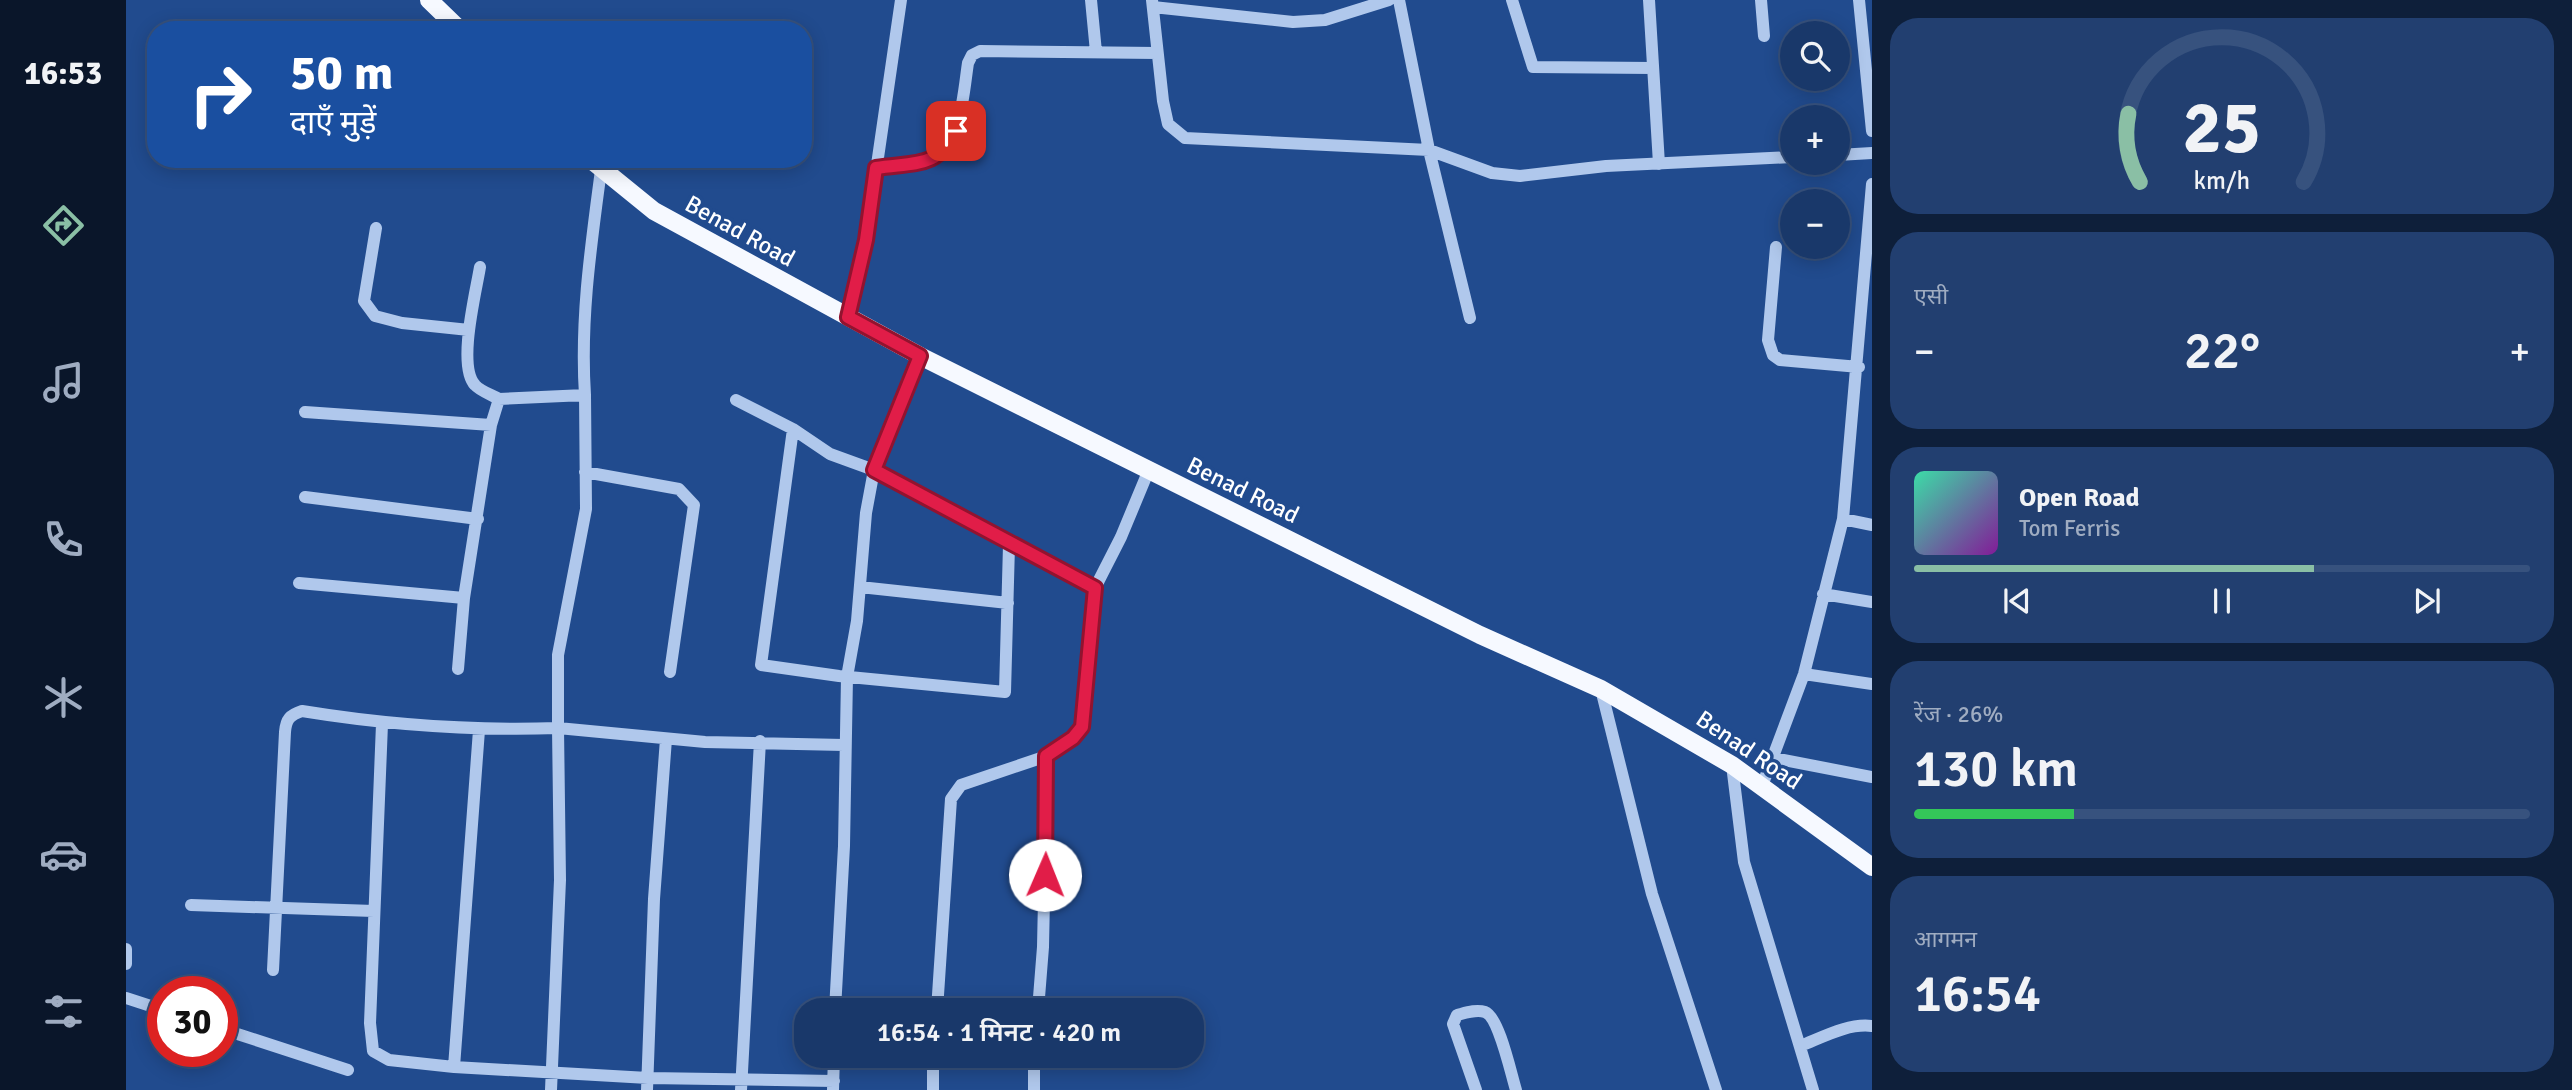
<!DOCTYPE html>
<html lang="hi">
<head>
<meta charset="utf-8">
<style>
	:root { --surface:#19386a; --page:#223f70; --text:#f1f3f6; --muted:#9facc1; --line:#37527e; --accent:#8abfa5 }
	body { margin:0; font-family:Signika,"Noto Sans Devanagari",sans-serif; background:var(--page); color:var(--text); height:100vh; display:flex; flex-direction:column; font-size:26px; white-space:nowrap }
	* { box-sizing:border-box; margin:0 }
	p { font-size:23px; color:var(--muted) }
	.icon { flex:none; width:38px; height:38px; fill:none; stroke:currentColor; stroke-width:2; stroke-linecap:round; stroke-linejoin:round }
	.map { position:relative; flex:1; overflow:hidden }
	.drawer { display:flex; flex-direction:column; gap:18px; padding:18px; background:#0e1f3a; width:700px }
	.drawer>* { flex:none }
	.top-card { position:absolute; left:21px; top:21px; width:665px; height:147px; border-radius:28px; box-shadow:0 4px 18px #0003,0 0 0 2px var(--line); background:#1a4fa0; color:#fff; overflow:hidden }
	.tools { position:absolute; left:1654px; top:21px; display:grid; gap:14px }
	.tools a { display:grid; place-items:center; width:70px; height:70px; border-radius:50%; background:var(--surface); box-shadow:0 4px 18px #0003,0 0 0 2px var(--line); font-size:35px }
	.speed { position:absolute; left:21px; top:976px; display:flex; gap:14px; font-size:35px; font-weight:700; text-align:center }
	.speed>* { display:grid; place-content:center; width:91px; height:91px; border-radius:50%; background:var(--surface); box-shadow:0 4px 18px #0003,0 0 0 2px var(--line); line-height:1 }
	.speed .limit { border:10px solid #d22; background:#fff; color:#111 }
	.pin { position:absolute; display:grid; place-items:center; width:60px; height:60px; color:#fff; margin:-30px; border-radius:14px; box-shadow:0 4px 10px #0006 }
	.me { position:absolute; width:77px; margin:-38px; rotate:1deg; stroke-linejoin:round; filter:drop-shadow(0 0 5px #0008) }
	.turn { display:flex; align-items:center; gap:24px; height:147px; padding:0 28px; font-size:32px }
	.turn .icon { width:91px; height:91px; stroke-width:2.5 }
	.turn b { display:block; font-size:49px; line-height:60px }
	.big { font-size:52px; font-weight:600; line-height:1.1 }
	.drawer .tile { flex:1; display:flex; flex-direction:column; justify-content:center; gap:10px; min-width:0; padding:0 24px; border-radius:28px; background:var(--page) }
	.drawer .dial { align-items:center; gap:0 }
	.dial svg { height:182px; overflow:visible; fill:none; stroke:var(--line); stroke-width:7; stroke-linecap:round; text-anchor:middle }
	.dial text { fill:var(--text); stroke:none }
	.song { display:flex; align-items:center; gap:21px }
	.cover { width:84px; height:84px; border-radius:10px; background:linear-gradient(135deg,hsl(160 70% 55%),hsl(290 70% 35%)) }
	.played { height:7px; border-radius:4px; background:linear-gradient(90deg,var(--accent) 65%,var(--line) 65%) }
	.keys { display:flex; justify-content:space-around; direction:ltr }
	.heat { display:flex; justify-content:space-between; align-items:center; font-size:38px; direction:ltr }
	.charge { height:10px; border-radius:5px; background:linear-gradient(90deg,#34c759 26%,var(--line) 0) }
	.trip { position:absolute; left:668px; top:998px; width:410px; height:70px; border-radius:28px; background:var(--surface); box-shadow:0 4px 18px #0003,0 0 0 2px var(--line); font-weight:600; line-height:70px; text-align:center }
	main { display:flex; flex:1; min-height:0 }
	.dock { display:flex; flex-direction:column; width:126px; justify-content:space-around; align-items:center; background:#0a162a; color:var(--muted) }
	.dock .icon { width:49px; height:49px }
	.dock .selected { color:var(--accent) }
	.dock b { font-size:32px; color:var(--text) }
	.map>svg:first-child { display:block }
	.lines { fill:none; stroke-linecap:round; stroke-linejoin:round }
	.minor { stroke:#b0c8ec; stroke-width:12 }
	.major { stroke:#f6f9ff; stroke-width:18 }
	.route-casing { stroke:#92132f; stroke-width:18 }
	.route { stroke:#e11d48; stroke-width:12 }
	.labels { text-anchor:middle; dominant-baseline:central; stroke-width:7; stroke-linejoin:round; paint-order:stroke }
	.street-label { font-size:24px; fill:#fff; stroke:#214b8e }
</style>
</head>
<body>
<main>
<nav class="dock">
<b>16:53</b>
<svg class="icon selected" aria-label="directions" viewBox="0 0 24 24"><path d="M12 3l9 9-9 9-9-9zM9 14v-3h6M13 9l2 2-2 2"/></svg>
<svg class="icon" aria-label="music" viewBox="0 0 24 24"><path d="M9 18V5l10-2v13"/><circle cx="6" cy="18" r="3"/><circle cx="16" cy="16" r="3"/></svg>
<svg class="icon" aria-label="phone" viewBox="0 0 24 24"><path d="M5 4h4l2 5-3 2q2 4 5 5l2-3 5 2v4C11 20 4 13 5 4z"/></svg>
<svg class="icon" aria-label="climate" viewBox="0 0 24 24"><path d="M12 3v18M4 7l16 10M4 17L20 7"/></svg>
<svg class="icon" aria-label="car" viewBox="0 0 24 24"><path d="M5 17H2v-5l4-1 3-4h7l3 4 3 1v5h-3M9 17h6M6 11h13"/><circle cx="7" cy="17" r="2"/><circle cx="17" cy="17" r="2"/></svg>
<svg class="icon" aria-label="filters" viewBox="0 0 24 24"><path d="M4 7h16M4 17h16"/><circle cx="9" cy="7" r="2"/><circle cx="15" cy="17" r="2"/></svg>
</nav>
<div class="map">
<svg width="1746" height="1090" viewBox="0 0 1746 1090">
	<rect width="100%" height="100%" fill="#214b8e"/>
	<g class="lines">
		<!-- minor -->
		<path class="minor" d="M965,0L970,52
			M1026,0L1037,101L1042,124L1059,138L1303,150L1366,173L1394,176L1480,166L1666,157
			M1273,0L1303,150L1344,318
			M1386,0L1407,67L1527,68
			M1523,0L1533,164
			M1635,0L1638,36
			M1733,0L1746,131
			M1027,7L1167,22L1199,20L1263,0
			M1712,155L1746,153
			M750,168C767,166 794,166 809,159C835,146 838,88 842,63L846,55L854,51L1031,53
			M250,228L238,301L249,316L276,323L343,330
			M1650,247L1642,340L1647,355L1654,360L1733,367
			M354,267C350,292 331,366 349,385C354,391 366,395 373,399
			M722,317L740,240L775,0
			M459,395L460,509L432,655V728L579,742L718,745
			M610,400L667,429L704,454L748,470L794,356
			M179,412L365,425
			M667,429L635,665L713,676L879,692L883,545
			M459,472L553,489L568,505L544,672
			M179,497L352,519
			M1717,519L1746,525
			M173,583L338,598
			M734,587L882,603
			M1697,594L1746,602
			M332,669L338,598L365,425L373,399L459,395C454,320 465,245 475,170
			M1678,674L1746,684
			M1475,689L1526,894L1590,1090
			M256,724L244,1023L247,1051L263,1060L328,1067L522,1078L708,1081
			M1647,758L1746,777
			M1606,765L1618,862L1687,1090
			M1636,786L1678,674L1717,519L1746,184
			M65,905L248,911
			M0,949V964
			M147,970L159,732C160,719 164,715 176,711C262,725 345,731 432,728L434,880L425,1090
			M0,998L37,1010
			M709,1010L718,846L721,677L731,621L740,513L748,470L969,588L995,537L1022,472
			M811,1010L825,799L835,785L921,756
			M912,1010L917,947L921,756L947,739L956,727L969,588
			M96,1029L222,1070
			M1674,1046C1697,1037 1722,1023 1746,1026
			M807,1055V1090
			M328,1067L353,730
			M521,1090L528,899L540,739
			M615,1090L634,741
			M707,1090L708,1055
			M908,1090V1055
			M1350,1090L1327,1024L1331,1015C1339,1013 1350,1009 1359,1012C1373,1017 1385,1074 1390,1090"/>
		<!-- major -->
		<path class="major" d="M303,0L334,30
			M464,159L528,211L794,356L1354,635L1475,689L1606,765L1746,867"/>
	</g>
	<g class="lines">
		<defs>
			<path id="route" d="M830,131C812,169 787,162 750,168L740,240L722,317L794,356L748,470L969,588L956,727L947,738L920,756L919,875"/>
		</defs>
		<!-- route casing -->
		<use href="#route" class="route-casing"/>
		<!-- route -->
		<use href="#route" class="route"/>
	</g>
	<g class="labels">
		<!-- street labels -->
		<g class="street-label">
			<text transform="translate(614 231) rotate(29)">Benad Road</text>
			<text transform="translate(1117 490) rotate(26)">Benad Road</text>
			<text transform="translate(1623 750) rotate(34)">Benad Road</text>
		</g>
	</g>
</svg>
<div class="tools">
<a><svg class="icon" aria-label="search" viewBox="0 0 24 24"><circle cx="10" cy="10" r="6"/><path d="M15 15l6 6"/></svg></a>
<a>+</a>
<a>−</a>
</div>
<div class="speed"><div class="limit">30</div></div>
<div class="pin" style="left:830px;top:131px;background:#d93025"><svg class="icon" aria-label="arrive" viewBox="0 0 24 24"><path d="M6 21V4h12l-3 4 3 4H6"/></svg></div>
<svg class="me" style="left:919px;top:875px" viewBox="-20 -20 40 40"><circle r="19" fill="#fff"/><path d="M0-13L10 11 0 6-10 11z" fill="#e11d48"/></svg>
<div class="trip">16:54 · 1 मिनट · 420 m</div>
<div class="top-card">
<div class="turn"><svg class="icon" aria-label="right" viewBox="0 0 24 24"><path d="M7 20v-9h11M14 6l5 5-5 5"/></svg><div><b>50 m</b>दाएँ मुड़ें</div></div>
</div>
</div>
<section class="drawer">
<div class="tile dial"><svg viewBox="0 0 100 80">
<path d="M14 69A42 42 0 1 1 86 69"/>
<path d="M14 69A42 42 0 0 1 9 39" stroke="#8abfa5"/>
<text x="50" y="56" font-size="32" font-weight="700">25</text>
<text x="50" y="72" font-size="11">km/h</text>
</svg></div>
<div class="tile"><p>एसी</p>
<div class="heat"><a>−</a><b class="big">22°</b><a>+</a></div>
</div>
<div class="tile">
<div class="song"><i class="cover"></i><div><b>Open Road</b><p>Tom Ferris</p></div></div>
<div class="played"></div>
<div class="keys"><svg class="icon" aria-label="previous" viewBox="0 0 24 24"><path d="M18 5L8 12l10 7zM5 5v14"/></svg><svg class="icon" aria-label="pause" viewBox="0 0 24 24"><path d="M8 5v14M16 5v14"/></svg><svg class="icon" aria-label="next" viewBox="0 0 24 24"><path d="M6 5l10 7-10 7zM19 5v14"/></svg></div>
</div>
<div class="tile"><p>रेंज · 26%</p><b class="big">130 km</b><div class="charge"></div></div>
<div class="tile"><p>आगमन</p><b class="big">16:54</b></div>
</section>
</main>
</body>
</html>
